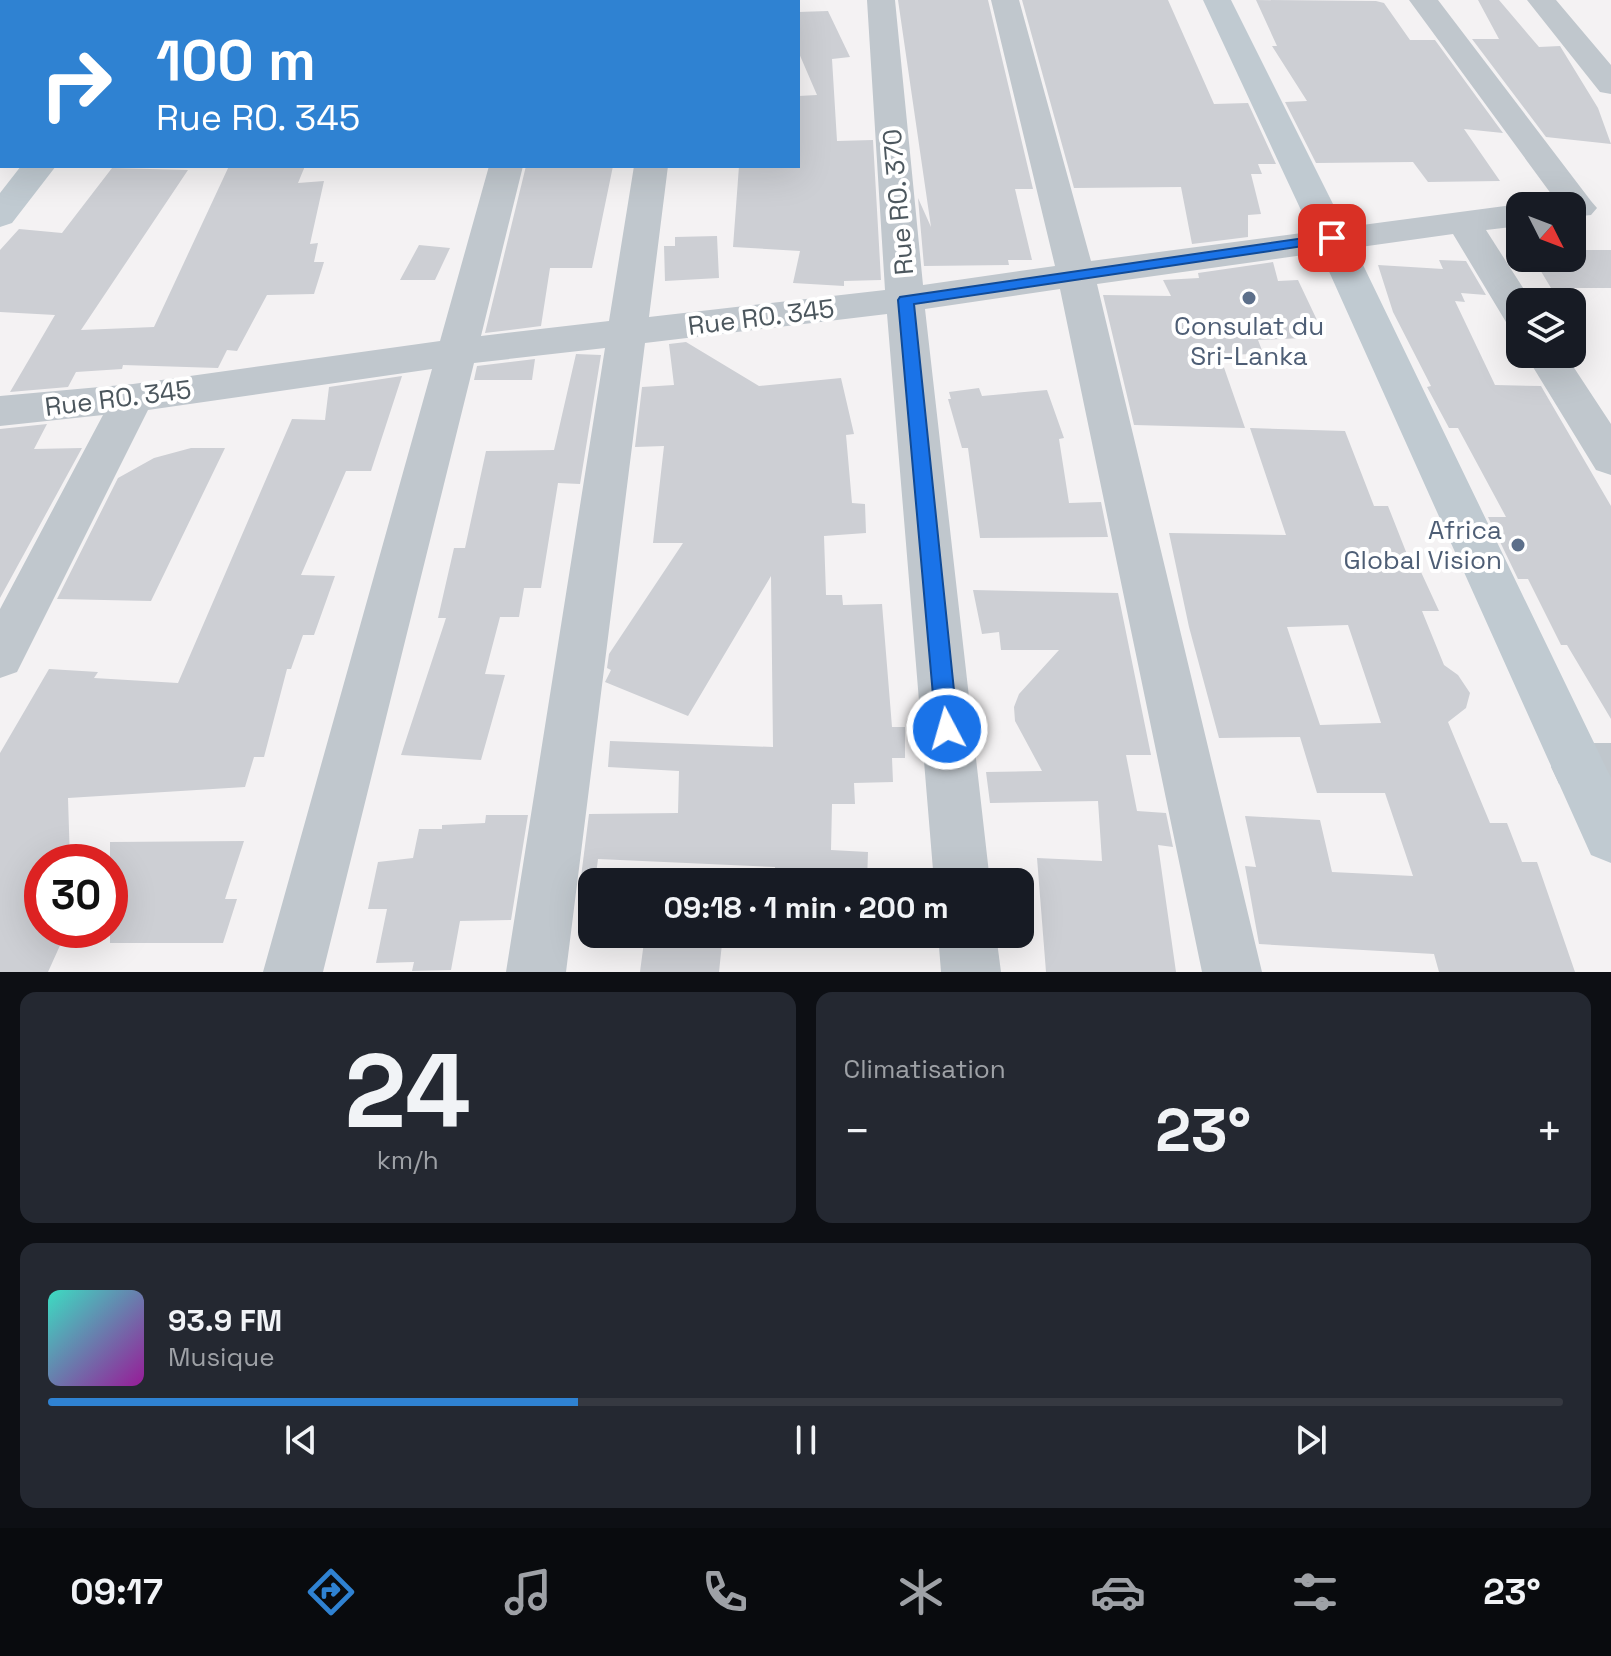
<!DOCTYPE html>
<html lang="fr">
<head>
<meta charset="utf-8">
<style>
	:root { --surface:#171b24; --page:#242831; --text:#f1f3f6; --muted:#9ea1a6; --line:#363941; --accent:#2f82d2 }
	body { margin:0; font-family:"Space Grotesk",sans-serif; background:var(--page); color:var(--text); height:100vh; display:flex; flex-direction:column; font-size:30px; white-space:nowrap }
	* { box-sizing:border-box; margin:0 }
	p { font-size:26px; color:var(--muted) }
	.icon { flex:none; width:44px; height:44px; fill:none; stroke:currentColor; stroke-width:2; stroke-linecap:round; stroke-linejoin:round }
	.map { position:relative; height:972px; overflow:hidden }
	.drawer { display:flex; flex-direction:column; gap:20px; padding:20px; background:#0d0f14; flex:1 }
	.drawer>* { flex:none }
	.top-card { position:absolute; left:0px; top:0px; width:800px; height:168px; box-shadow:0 8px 32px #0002; background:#2f82d2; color:#fff; overflow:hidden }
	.needle { width:52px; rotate:132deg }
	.tools { position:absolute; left:1506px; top:192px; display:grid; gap:16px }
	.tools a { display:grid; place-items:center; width:80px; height:80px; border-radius:16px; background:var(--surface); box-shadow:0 8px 32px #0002; font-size:40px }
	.speed { position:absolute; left:24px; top:844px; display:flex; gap:16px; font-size:40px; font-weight:700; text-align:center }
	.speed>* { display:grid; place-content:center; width:104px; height:104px; border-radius:50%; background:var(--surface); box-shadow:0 8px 32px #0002; line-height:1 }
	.speed .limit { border:12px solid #d22; background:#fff; color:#111 }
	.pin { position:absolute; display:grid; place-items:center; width:68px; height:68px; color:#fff; margin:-34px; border-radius:16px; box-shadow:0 4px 12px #0006 }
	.me { position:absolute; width:88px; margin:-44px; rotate:354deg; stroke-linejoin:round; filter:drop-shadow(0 0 6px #0008) }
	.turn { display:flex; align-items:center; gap:28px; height:168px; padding:0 24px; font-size:36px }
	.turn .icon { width:104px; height:104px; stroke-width:2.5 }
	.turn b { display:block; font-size:56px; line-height:68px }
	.big { font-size:60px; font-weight:700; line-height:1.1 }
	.drawer .tile { flex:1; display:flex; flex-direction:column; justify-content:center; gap:12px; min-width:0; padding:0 28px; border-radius:16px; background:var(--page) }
	.drawer .dial { align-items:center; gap:0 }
	.dial b { font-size:104px; line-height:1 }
	.song { display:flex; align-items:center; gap:24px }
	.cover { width:96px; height:96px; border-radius:12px; background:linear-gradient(135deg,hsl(170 70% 55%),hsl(300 70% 35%)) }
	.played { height:8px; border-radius:4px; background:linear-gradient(90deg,var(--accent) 35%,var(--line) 35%) }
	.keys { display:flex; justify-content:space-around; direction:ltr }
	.heat { display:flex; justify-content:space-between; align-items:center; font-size:44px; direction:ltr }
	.drawer .tiles { flex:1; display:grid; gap:20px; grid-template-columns:1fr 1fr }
	.tile:last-child { grid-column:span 2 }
	.trip { position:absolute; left:578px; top:868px; width:456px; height:80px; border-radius:16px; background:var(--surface); box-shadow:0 8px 32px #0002; font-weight:700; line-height:80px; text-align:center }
	.tab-bar { display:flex; height:128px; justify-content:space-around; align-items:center; background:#090b0e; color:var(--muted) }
	.tab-bar .icon { width:56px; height:56px }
	.tab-bar .current { color:var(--accent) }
	.tab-bar b { font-size:36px; color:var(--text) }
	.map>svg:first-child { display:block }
	.building { fill:#cdcfd4; fill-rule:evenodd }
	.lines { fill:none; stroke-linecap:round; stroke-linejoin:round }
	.street { fill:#c0c7cd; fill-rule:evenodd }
	.secondary { fill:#c0cad1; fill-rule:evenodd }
	.rail { stroke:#b5b8bb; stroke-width:4 }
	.route { fill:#1a73e8; stroke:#114b97; stroke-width:2 }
	.service-dot { fill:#5c6f8a; stroke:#fff; stroke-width:3 }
	.labels { text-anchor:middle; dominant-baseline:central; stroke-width:8; stroke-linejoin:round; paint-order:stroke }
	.street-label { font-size:26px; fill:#4c575e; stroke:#fff }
	.service-label { font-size:26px; fill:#4e5e75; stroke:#fff }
</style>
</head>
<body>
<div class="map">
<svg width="1611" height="972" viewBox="0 0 1611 972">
	<rect width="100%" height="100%" fill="#f4f2f3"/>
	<!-- building -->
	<path class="building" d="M898,0H988L1033,189H1015L1032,260H1008L1009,265L924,266L918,198L931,227Z
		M1022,0H1168L1214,104L1248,103L1276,164H1258L1262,174H1251L1261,214L1248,215V237L1192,244L1181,187L1074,188Z
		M1256,0L1376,1L1384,3L1410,40H1435L1503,133L1464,129L1500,181L1428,182L1413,162L1316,163L1285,102L1307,101L1272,46H1277Z
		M1478,0H1499L1539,47L1560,46L1598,108L1611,144L1546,137L1472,39H1499Z
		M828,11L850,57L832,59L837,141L873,140L881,280L844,281V286L793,283L800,251L733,247L739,166H798V96L817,95L798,51V12Z
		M229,166H305L298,183L324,181L310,244L318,243L314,262H324L314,294L267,295L237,351L227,350L218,368L123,365L122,369L76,372L68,387L10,392L55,315L0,312V250L19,229L62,233L112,168L188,170L81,330L154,327Z
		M526,166H613L592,268H550L541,326L485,333Z
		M717,236L719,278L665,281L664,246H675V237Z
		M419,245L450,248L435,280H400Z
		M1572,250H1611V288H1551L1533,258H1572Z
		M1439,260L1466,261L1486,295L1461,293L1465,302L1455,301L1495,385L1541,386L1611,506V719L1567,645H1561L1528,579H1518L1488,517H1506L1458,428H1449L1427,387L1431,386L1393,312L1378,265L1443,269Z
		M1273,262L1278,281L1298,280L1325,337L1258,340L1263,353L1220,356L1245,428L1134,425L1103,295L1171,296L1163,280L1199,278L1198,273Z
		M686,342L759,386L841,378L854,434L846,435L852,503L865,504L866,533L824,536L826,595H842L843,605L882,604L892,727H905V758H892L893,782L854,783L855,804H832L831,850L868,852L867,882H774L775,867L598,859L595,882L580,885L589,814L678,813L679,771L608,767L610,741L773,747L771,576L688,716L605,682L611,670L607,668L609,654L683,543H653L664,446L635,447L642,387L674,385L669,344Z
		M576,354L601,355L580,484L558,483L541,588H524L519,617H500L485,674L505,675L481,760L401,755L446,618H438L454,548H465L486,451L554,450Z
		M535,359L532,380H474L477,366Z
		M402,376L371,471H346L301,575L335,576L314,635H303L291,669H287L264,757H254L245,787L68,798L70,862H42V930H67L48,972H0V753L49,669L98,672L94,678L178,683L292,419L325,420L329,387Z
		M979,388L982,396L1047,390L1064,438L1059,439L1069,503L1101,502L1108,537L980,538L968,448H962L948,399H951L949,392Z
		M47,424L34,449L82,448L0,598V429Z
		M1250,428L1345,431L1374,506H1388L1414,572H1421L1439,611H1422L1444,665L1458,675L1470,693L1466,708L1448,722L1490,823H1507L1522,862H1537L1575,972H1439L1434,954L1259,944L1245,866L1256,867L1245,816L1320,820L1332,872L1413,876L1385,793H1317L1300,737L1219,738L1189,627L1169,533L1286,535ZM1348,625L1381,723L1320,725L1287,627Z
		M191,448H225L151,601L57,599L118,478L154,458Z
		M973,590L1118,593L1151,755H1126L1137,811L1166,813L1173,847L1158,845L1176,972H1046L1037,858L1102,861L1098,801L990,803L986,772L1042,771L1015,721L1014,707L1019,694L1059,650H1001L999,632L982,634Z
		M486,815H528L511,920L460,921L451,970L412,971L414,962L376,963L387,909H368L378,862L413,858L419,829H442V825L485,823Z
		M244,841L225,899H237L223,943H110V842Z
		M645,934H723L719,972H640Z
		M769,934H865V948L768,942Z"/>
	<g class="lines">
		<!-- street -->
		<path class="street" d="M658,0H686V2H658Z
			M867,0H895L923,285L1055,266L991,0H1019L1091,261L1520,204L1526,206H1520V226L1486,230L1532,302H1520V325L1506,322L1453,234L1097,284L1262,972H1202L1060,289L925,309L990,882H934L887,314L645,343L566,972H506L605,348L474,363L323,972H263L432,369L148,410L17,672L0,678V609L103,415L0,426V396L133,384L440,341L489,166H523L481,336L609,321L634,166H668L649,317L885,290Z
			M1409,0H1438L1591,201L1597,208L1591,215L1572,217V206H1560Z
			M1527,0H1556L1611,65V94L1600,92Z
			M1525,354H1565L1611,424V475L1596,470Z
			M1578,743H1611V791H1578L1559,784L1551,767L1559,750Z
			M938,934H996L1001,972H941Z"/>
		<!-- secondary -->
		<path class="secondary" d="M1203,0H1231L1350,238L1611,778V863L1591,855L1314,238Z
			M21,166H56L12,223L0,227V193Z"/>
		<!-- rail -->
		<path class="rail" d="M0,158L2,155"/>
	</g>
	<!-- route -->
	<path class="route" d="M1332,234L1337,235V241L914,304L958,729L955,736L947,738L939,736L936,729L898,300L900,297Z"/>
	<!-- markers -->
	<g class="service-dot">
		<circle cx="1249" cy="298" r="8"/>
		<circle cx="1518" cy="545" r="8"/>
	</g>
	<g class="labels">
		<!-- street labels -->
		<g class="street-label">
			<text transform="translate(898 202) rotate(-95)">Rue RO. 370</text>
			<text transform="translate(761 317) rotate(-7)">Rue RO. 345</text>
			<text transform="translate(118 398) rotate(-7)">Rue RO. 345</text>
		</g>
		<!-- service labels -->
		<g class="service-label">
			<text x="1249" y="326">Consulat du<tspan x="1249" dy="30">Sri-Lanka</tspan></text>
			<text x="1502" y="530" text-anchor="end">Africa<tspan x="1502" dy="30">Global Vision</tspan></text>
		</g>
	</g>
</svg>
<div class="tools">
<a><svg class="needle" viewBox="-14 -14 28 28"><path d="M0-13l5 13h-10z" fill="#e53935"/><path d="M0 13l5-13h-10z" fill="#9ea1a6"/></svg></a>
<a><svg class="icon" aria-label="layers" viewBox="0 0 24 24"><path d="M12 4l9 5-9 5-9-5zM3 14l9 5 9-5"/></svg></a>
</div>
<div class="speed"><div class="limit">30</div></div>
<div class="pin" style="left:1332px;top:238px;background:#d93025"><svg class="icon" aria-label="arrive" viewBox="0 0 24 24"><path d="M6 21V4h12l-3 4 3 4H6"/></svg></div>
<svg class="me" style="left:947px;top:729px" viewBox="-20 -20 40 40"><circle r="17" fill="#1a73e8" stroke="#fff" stroke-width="3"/><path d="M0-11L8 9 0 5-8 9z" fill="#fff"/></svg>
<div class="trip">09:18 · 1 min · 200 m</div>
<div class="top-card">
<div class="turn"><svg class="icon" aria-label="right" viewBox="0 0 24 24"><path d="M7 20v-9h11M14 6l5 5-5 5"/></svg><div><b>100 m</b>Rue RO. 345</div></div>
</div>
</div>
<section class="drawer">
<div class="tiles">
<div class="tile dial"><b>24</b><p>km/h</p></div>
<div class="tile"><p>Climatisation</p>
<div class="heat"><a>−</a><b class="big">23°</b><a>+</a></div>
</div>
<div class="tile">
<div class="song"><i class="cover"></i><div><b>93.9 FM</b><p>Musique</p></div></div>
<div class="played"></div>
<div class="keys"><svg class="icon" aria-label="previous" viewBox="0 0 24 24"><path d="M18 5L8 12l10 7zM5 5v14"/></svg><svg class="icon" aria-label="pause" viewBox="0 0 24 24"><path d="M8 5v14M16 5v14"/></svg><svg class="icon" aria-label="next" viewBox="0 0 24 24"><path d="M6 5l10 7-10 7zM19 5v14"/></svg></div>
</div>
</div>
</section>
<nav class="tab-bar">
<b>09:17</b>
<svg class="icon current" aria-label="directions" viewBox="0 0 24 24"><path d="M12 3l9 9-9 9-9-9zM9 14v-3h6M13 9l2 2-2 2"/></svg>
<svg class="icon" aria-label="music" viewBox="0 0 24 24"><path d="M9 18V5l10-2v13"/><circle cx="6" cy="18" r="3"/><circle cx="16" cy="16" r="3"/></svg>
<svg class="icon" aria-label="phone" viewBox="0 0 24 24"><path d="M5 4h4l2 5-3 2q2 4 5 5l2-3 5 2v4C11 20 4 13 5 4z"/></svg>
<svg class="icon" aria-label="climate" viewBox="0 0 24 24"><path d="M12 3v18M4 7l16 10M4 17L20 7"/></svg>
<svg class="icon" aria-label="car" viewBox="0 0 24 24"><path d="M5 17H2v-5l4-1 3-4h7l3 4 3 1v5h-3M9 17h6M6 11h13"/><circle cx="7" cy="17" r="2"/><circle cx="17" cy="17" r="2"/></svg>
<svg class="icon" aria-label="filters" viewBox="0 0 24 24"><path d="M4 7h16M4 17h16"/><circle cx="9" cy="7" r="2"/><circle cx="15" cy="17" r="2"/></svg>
<b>23°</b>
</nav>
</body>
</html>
